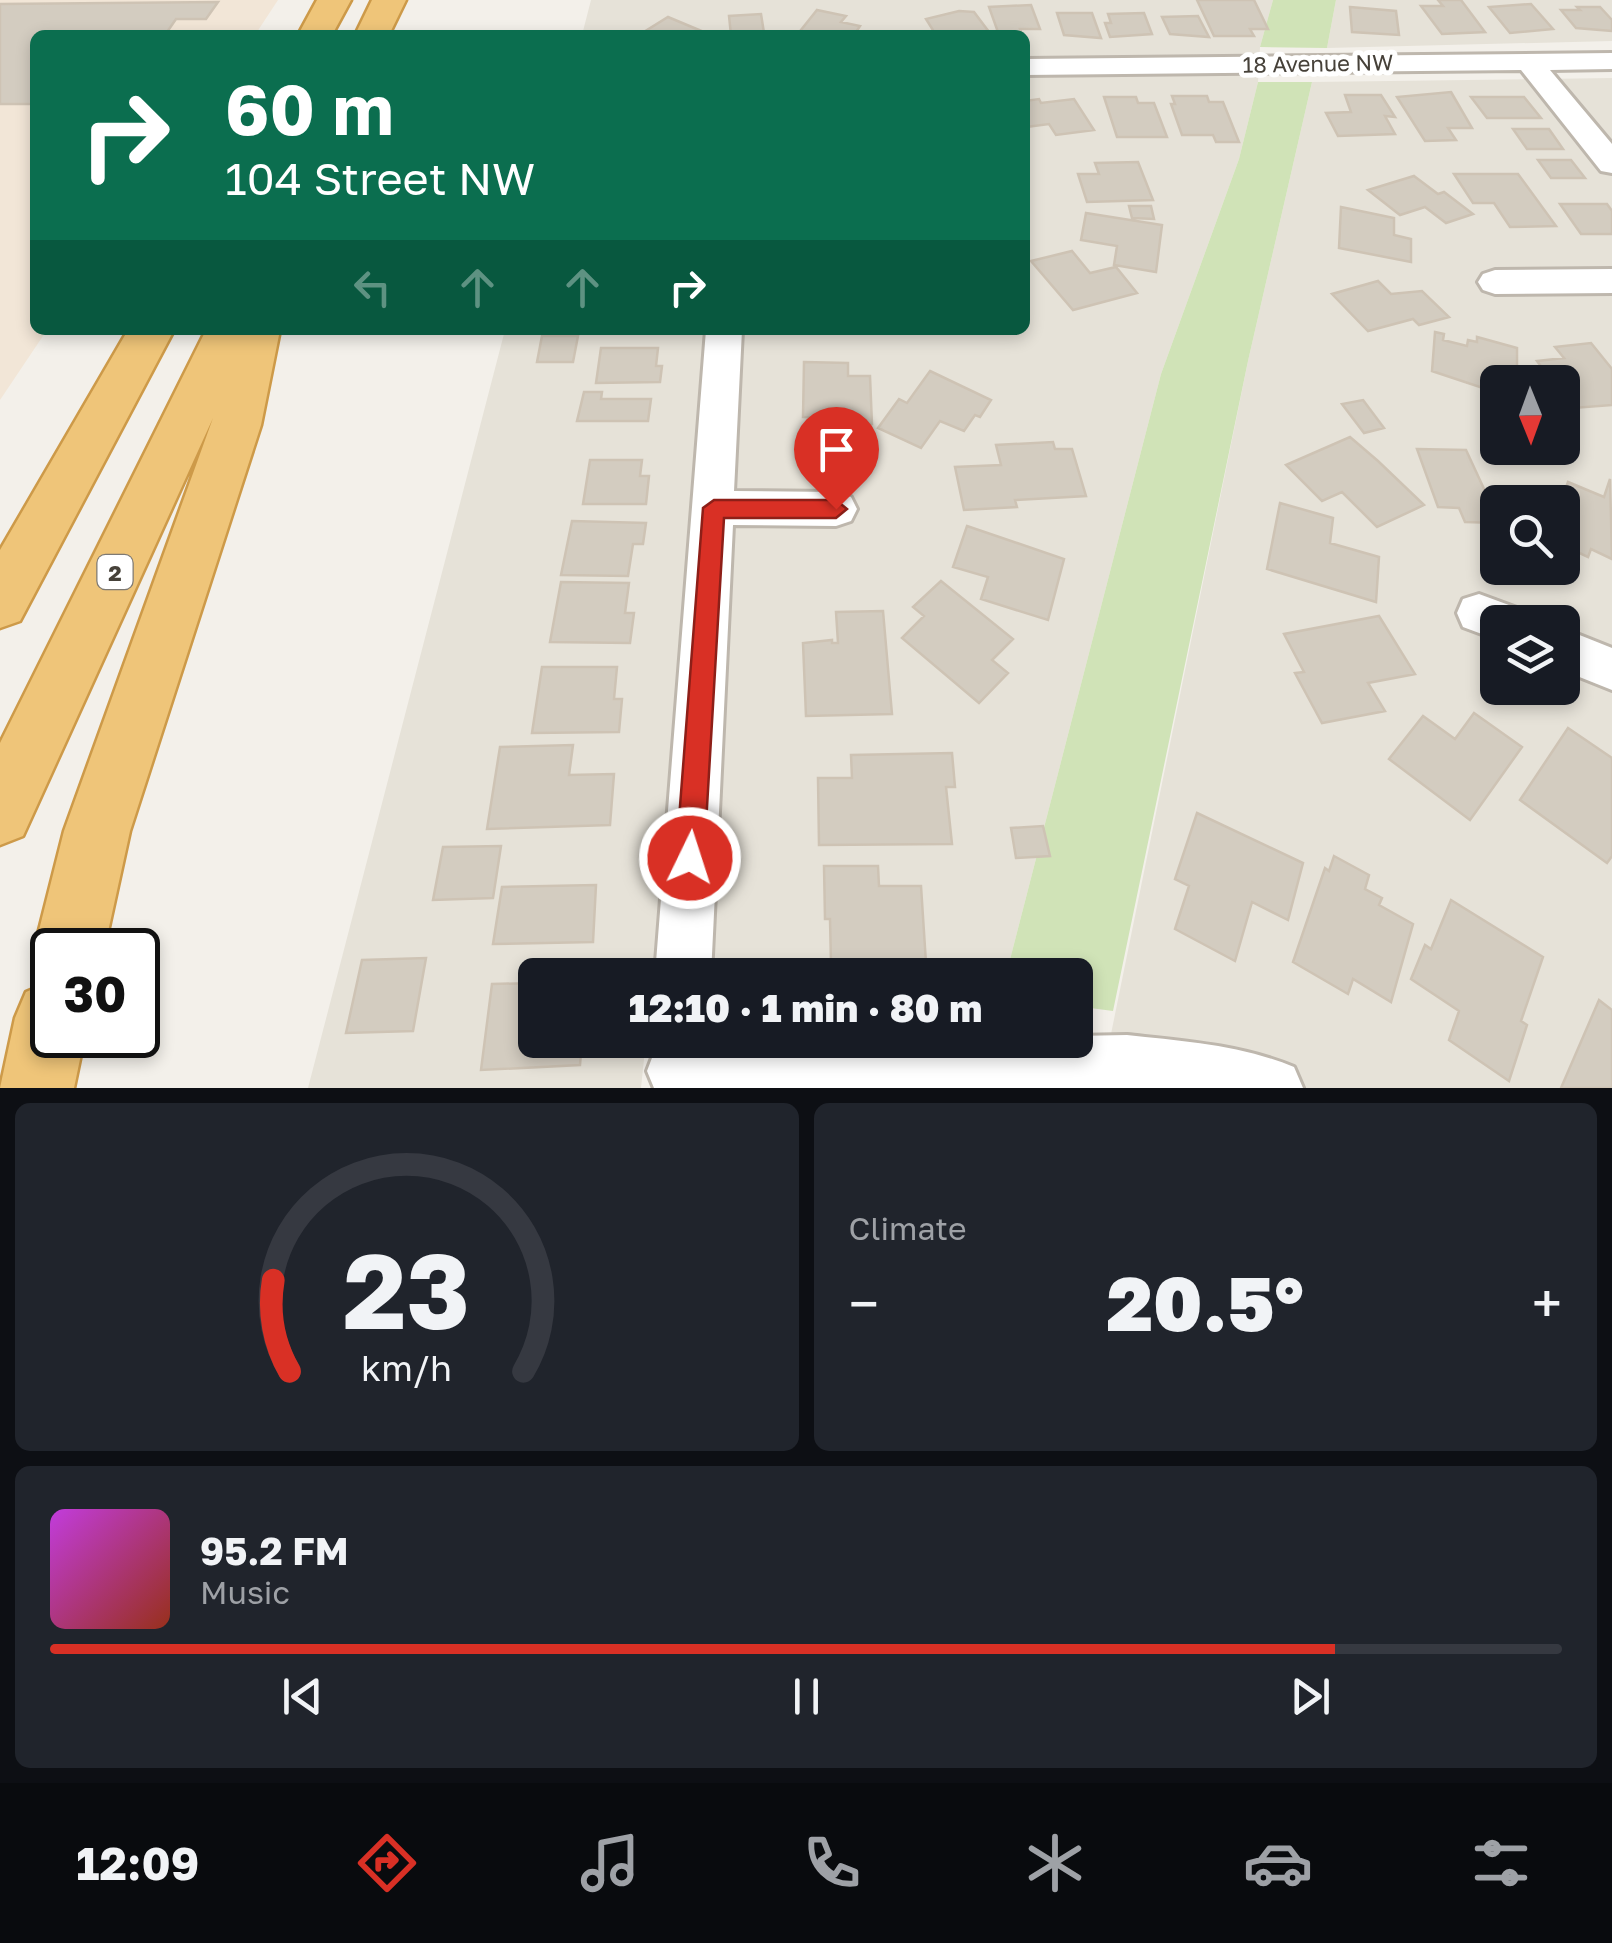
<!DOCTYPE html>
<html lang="en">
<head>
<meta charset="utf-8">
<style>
	:root { --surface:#171b24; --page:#20242c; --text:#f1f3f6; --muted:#9ea1a6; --line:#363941; --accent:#d93025 }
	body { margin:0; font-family:"Golos Text",sans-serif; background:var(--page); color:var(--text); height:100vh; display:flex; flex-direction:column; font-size:38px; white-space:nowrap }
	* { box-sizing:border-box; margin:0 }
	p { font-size:32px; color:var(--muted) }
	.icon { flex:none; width:55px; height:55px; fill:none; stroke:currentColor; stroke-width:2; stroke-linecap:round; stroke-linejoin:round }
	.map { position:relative; height:1088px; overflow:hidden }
	.sheet { display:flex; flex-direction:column; gap:15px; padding:15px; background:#0d0f14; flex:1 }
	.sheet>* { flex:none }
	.top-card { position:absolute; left:30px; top:30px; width:1000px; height:305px; border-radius:15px; box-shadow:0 5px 15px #0003; background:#0b6e4f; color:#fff; overflow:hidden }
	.needle { width:65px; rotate:179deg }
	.fabs { position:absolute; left:1480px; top:365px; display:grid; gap:20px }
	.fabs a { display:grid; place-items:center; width:100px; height:100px; border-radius:15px; background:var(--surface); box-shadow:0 5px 15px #0003; font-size:50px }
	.speed { position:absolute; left:30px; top:928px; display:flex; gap:20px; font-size:50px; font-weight:700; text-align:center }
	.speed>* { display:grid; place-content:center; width:130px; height:130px; border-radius:50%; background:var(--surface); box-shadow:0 5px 15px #0003; line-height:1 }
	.speed .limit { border:5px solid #111; border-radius:15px; background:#fff; color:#111 }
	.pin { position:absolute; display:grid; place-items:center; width:85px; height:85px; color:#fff; margin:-102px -42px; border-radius:50% 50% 50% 0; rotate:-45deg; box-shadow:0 0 10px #0007 }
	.pin .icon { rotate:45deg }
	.me { position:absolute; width:110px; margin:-55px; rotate:4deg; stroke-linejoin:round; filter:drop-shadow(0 0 8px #0008) }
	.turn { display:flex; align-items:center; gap:35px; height:210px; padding:0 30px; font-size:45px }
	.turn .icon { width:130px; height:130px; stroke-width:2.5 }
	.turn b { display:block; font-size:70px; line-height:85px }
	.lanes { display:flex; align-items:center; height:95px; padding:0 30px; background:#0003; justify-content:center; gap:50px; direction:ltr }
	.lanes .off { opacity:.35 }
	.big { font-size:75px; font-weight:800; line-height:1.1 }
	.sheet .tile { flex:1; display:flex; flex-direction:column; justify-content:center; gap:15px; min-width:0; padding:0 35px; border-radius:15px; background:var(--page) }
	.sheet .dial { align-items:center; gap:0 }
	.dial svg { height:260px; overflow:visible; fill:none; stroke:var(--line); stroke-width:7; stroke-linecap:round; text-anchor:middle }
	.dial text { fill:var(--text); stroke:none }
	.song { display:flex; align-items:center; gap:30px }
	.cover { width:120px; height:120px; border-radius:15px; background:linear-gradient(135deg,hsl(290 70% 55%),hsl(10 70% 35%)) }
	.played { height:10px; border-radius:5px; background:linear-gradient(90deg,var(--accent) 85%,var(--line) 85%) }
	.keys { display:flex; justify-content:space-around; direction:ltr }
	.heat { display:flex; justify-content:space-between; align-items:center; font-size:55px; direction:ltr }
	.sheet .tiles { flex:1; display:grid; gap:15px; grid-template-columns:1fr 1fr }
	.tile:last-child { grid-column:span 2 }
	.trip { position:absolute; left:518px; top:958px; width:575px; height:100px; border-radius:15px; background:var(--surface); box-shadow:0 5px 15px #0003; font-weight:800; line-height:100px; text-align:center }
	.tabs { display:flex; height:160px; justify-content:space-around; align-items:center; background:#090b0e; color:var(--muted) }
	.tabs .icon { width:70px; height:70px }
	.tabs .active { color:var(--accent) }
	.tabs b { font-size:45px; color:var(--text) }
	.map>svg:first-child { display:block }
	.residential { fill:#e6e2d8; fill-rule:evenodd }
	.commercial { fill:#f2e6d7 }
	.green { fill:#d0e3b7 }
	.building { fill:#d3ccc0; stroke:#cec3b4; stroke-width:2.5 }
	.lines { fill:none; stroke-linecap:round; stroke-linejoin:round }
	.minor-casing { stroke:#beb7ad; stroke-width:6 }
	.highway-casing { stroke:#cd9a49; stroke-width:5 }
	.minor { fill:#fff; fill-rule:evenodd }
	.highway { fill:#efc579; fill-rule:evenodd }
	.route { fill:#d93025; stroke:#8d1f18; stroke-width:2.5 }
	.labels { text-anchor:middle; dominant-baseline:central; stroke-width:10; stroke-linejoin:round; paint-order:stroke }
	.far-street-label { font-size:22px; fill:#464139; stroke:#fff }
	.shield { fill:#fff; stroke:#7e7a74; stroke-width:2.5 }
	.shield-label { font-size:22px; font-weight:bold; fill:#464139 }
</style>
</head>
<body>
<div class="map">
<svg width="1612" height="1088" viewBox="0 0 1612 1088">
	<rect width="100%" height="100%" fill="#f3f0ea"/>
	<!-- residential -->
	<path class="residential" d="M591,0H1273L1260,47L1258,82L1239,159L1161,374L1006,975H535V1040H646L641,1088H308L505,330H1025V35H582Z
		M1336,0H1612V41L1327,48Z
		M1612,78V1088H1100L1248,361L1312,82ZM1498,382H1562V448H1498ZM1498,502H1562V568H1498ZM1498,622H1562V688H1498Z"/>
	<!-- commercial -->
	<path class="commercial" d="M0,0H278L255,35H35V330H47L0,400Z"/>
	<!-- green -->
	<path class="green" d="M1273,0H1336L1327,48L1260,47Z
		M1258,82H1312L1248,361L1113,1011L1075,1006V975H1006L1161,374L1239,159Z"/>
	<!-- building -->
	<path class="building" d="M1197,0H1254L1268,29H1250L1254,36H1214Z
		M1438,0H1461L1485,32L1442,34L1421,6H1443Z
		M218,2L206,19H176L165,35H35V104H0V4Z
		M1531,4L1553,29L1510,33L1489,7Z
		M1031,5L1040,29H1020L1022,35H999L989,7Z
		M1350,7L1396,11L1399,35L1352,32Z
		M1577,7H1600L1612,20V31L1576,28L1561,10H1580Z
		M817,10L846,16L841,22L860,26L854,35H797Z
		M959,11L974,12L989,32L936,35L926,19Z
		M1057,13H1092L1101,38L1064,35Z
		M1144,13L1152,34L1110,37L1105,23H1111L1108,14Z
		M761,14L764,33L770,35H731L729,16Z
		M1198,16L1209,37L1170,34L1162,17Z
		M668,17L711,35H639Z
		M1451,92L1472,128H1448L1456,140L1425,141L1397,97Z
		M1345,95H1381L1395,117L1385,116L1395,134L1338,136L1326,113L1351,112Z
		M1172,96H1207L1209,102H1223L1239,142H1216L1213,135H1182L1171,104H1175Z
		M1104,97H1136L1138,103H1154L1167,137H1117Z
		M1471,97H1524L1541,118H1487Z
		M1039,99L1041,103L1074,99L1094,130L1056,135L1049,124L1026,127L1025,101Z
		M1513,129H1549L1563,149H1527Z
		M1538,160H1571L1585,178H1551Z
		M1138,162L1153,200L1087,202L1078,174H1099L1095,163Z
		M1454,174H1518L1556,226L1510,227L1494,203H1473Z
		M1414,176L1438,194L1444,192L1473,214L1446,223L1425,207L1400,215L1368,190Z
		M1560,204H1607L1612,211V234H1581Z
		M1129,206H1151L1154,219L1132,218Z
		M1341,207L1394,218V235L1411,239V262L1339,248Z
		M1086,213L1162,225L1156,272L1114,265L1117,246L1081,240Z
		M1072,251L1090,273L1116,267L1137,293L1073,310L1031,261Z
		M1378,281L1391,294L1422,291L1449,317L1419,325L1413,319L1368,331L1332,294Z
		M1435,332L1444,334L1443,340L1467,346L1468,340L1477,342V337L1517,348V382H1498V393L1432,371Z
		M542,336H578L573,362H537Z
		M1591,343L1612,369V405L1573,408L1562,394V382H1553L1537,361L1564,358L1555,347Z
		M601,348H658L656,366H662L660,382L596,383Z
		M804,362L848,363V376H870L872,424L835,423V418L803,417Z
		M930,371L991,400L980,417L975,415L964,431L940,421L921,448L878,428L899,399L907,403Z
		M584,392H602L601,399H651L648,421H577Z
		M1363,400L1384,428L1364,433L1342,404Z
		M1350,437L1378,461L1424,505L1377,527L1342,492L1322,501L1286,465Z
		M1053,442L1055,449H1072L1086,496L1015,500L1017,507L964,510L955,467L1001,465L996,445Z
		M1417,449L1466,450L1485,491L1503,492L1508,502H1498V523L1465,522L1459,508L1438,507Z
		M590,460H642L640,476H649L646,504H583Z
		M1610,479L1612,559L1591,549L1588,557L1562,545L1561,502L1568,482L1604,497Z
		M1280,503L1333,518L1330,543L1379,557L1376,602L1267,569Z
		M572,521L646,523L643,544H633L628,576L561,575Z
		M967,526L1064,559L1048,620L981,599L988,577L953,567Z
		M941,581L1013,639L992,660L1008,673L979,703L902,638L924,616L913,607Z
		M561,582L629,583L625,613H634L630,643L550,642Z
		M883,611L892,714L806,716L803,643L832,640V643H838L836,612Z
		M1379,616L1415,674L1368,683L1385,711L1322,723L1295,673L1304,672L1284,634Z
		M542,667H617L614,699H622L619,732L532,733Z
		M1474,713L1522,747L1470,820L1389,759L1423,716L1455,739Z
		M1568,728L1612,758V856L1607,863L1520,800Z
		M573,745L569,775L614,774L610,825L487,829L500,747Z
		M952,753L955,787H946L952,844L819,845L818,778H852L851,755Z
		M1197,813L1303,863L1288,920L1252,902L1235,961L1175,929L1189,886L1175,879Z
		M1043,826L1050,856L1016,858L1011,828Z
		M501,846L493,898L433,900L443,847Z
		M1334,856L1369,875L1365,889L1382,898L1379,905L1413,924L1391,1002L1353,979L1348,994L1293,962L1325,868L1329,871Z
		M824,866H878L879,886H921L926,963H831L830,919H825Z
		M596,885L593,942L493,944L502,887Z
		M1451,900L1543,957L1521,1021L1527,1025L1509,1081L1449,1040L1459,1011L1411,979L1425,945L1431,949Z
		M426,958L413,1031L346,1033L362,960Z
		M535,983V1040H582L580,1065L481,1070L492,984Z
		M1599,1000L1612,1010V1088H1561Z"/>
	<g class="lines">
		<defs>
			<path id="minor" d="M1612,53V69L1550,70L1612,144V173L1601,171L1521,70L1025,75V59Z
				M1612,269V293L1495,294L1483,290L1478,282L1483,274L1495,270Z
				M706,330H742L734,491L836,492L851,497L857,509L851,521L836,526L733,525L711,975H655Z
				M1479,594L1517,608L1523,622H1498V640L1463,627L1457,613L1463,599Z
				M1562,628L1612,648V690L1562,670Z
				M1127,1035C1183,1041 1241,1045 1294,1067L1303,1088H654L647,1071L655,1050L676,1042L1075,1040V1036Z"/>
			<path id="highway" d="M317,0H351L332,35H298Z
				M372,0H406L389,35H355Z
				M128,330H174L20,621L0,628V550Z
				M206,330H280L261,425L130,831L104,950H52V979L44,975L34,950L64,831L213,418L23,836L0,845V743Z
				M52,981V1035H85L74,1088H0L15,1018L26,992Z"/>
		</defs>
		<!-- minor casing -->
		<use href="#minor" class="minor-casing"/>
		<!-- highway casing -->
		<use href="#highway" class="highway-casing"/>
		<!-- minor -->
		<use href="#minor" class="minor"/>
		<!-- highway -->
		<use href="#highway" class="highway"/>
	</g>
	<!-- route -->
	<path class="route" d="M714,500H836L847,509L836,518H724L704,858L700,868L690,872L680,868L676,858L703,508Z"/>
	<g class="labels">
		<!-- far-street labels -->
		<g class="far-street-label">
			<text transform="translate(1318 63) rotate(-1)">18 Avenue NW</text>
		</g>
		<!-- shield labels -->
		<rect class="shield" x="97.5" y="555" width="35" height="34" rx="8"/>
		<g class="shield-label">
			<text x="115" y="572">2</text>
		</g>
	</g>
</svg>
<div class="fabs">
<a><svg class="needle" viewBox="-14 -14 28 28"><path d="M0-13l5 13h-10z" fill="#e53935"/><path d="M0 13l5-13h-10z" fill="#9ea1a6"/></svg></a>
<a><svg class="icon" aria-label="search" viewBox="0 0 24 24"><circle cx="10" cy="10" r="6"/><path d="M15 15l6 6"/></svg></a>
<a><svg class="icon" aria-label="layers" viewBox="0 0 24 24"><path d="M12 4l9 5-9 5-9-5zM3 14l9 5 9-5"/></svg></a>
</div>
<div class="speed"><div class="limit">30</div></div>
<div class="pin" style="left:836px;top:509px;background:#d93025"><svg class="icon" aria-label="arrive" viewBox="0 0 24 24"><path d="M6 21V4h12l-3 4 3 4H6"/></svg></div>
<svg class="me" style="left:690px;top:858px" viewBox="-20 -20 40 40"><circle r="17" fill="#d93025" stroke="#fff" stroke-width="3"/><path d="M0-11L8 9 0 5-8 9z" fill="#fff"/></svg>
<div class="trip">12:10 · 1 min · 80 m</div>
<div class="top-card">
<div class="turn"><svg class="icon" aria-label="right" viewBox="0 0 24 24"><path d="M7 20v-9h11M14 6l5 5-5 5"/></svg><div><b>60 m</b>104 Street NW</div></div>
<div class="lanes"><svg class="icon off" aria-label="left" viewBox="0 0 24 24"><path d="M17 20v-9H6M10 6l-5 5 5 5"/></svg><svg class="icon off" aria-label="ahead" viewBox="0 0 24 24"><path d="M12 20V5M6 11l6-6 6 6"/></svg><svg class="icon off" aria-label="ahead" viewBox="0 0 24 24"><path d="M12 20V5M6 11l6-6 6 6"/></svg><svg class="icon" aria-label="right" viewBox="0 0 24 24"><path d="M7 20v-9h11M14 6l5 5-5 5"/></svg></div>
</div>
</div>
<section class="sheet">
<div class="tiles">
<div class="tile dial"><svg viewBox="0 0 100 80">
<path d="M14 69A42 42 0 1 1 86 69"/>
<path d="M14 69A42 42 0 0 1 9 41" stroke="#d93025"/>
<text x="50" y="56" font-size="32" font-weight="700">23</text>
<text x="50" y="72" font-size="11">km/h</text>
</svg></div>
<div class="tile"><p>Climate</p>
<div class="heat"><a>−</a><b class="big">20.5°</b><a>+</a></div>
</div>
<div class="tile">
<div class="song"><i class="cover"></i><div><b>95.2 FM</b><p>Music</p></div></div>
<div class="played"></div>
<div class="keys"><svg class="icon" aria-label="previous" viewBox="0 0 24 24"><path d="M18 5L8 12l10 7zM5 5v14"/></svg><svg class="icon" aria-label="pause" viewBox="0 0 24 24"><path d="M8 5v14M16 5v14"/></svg><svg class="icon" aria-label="next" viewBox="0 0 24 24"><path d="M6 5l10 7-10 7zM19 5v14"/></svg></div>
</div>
</div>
</section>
<nav class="tabs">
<b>12:09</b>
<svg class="icon active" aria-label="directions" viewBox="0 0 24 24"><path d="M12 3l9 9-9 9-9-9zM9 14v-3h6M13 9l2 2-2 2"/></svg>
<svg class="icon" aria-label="music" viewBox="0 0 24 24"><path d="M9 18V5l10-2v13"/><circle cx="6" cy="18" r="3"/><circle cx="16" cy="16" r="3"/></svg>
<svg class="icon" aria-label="phone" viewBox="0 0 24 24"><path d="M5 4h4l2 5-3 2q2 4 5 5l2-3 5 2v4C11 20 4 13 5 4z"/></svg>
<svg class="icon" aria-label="climate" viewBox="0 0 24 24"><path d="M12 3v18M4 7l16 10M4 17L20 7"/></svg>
<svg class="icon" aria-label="car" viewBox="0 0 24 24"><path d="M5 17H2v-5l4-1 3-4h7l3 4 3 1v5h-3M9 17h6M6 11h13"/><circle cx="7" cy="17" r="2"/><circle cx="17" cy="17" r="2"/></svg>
<svg class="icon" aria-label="filters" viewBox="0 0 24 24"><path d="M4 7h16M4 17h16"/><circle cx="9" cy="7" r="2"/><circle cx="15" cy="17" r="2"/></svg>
</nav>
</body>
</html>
